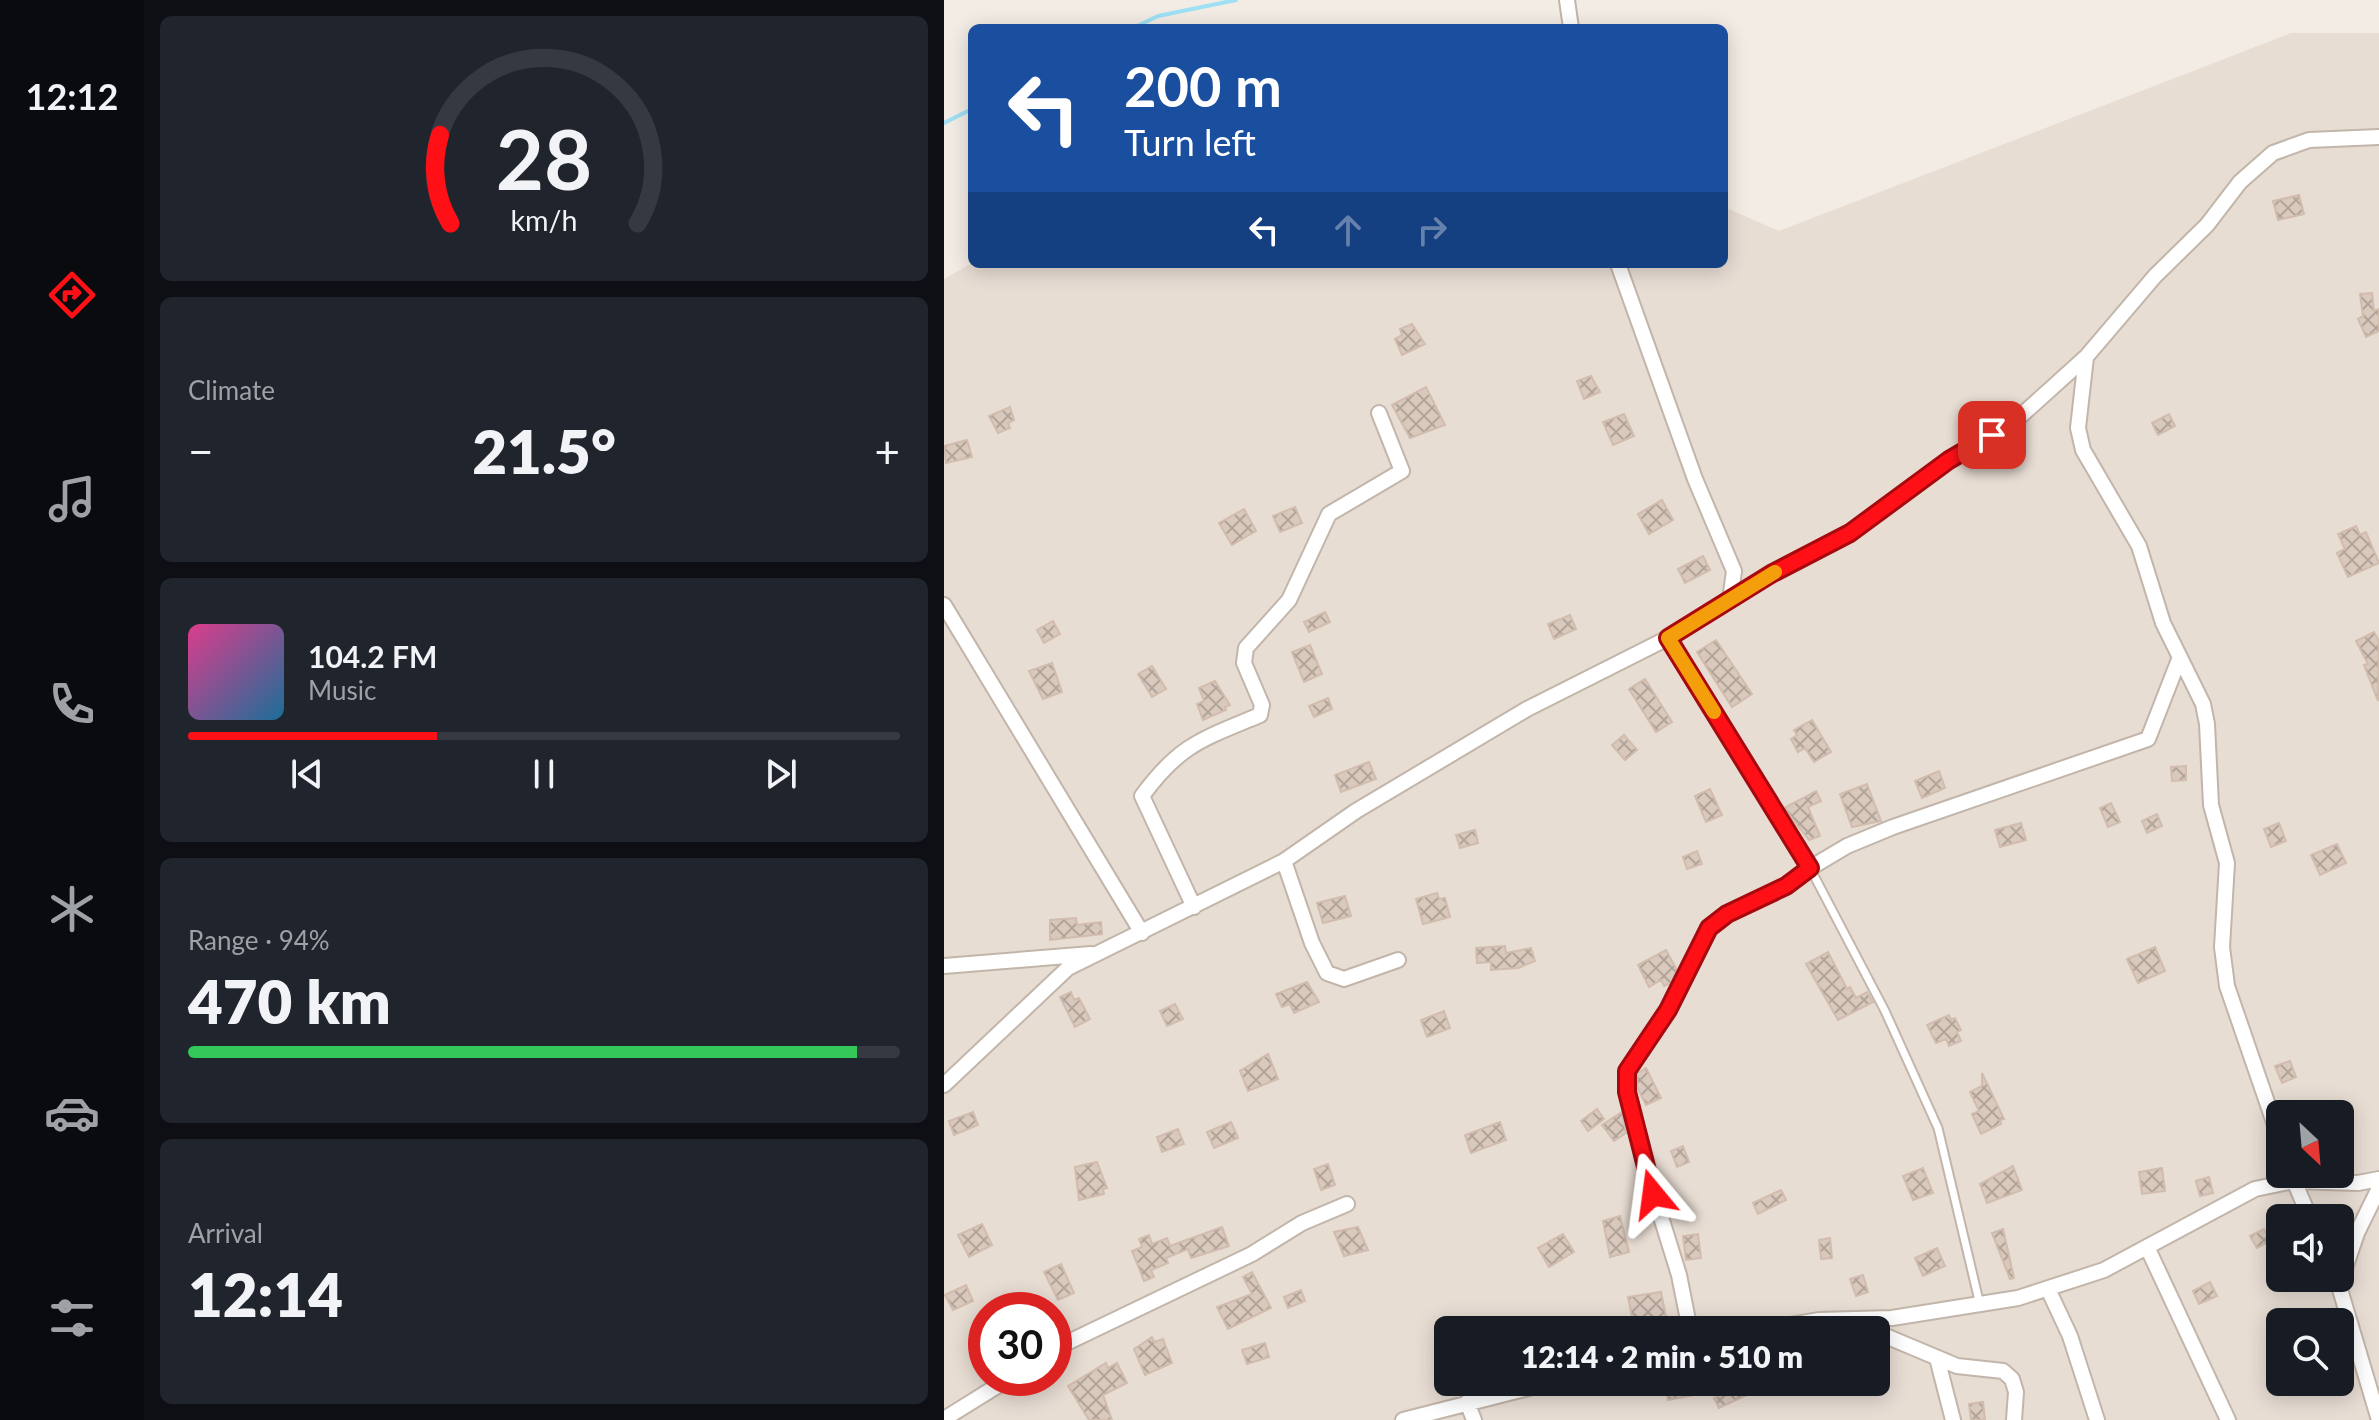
<!DOCTYPE html>
<html lang="en">
<head>
<meta charset="utf-8">
<style>
	:root { --surface:#171b24; --page:#20242c; --text:#f1f3f6; --muted:#9ea1a6; --line:#363941; --accent:#ff1017 }
	body { margin:0; font-family:Lato,sans-serif; background:var(--page); color:var(--text); height:100vh; display:flex; flex-direction:column; font-size:30px; white-space:nowrap }
	* { box-sizing:border-box; margin:0 }
	p { font-size:26px; color:var(--muted) }
	.icon { flex:none; width:44px; height:44px; fill:none; stroke:currentColor; stroke-width:2; stroke-linecap:round; stroke-linejoin:round }
	.map { position:relative; flex:1; overflow:hidden }
	.drawer { display:flex; flex-direction:column; gap:16px; padding:16px; background:#0d0f14; width:800px }
	.drawer>* { flex:none }
	.guide { position:absolute; left:24px; top:24px; width:760px; height:244px; border-radius:12px; box-shadow:0 4px 20px #0003; background:#1a4fa0; color:#fff; overflow:hidden }
	.needle { width:52px; rotate:154deg }
	.controls { position:absolute; left:1322px; top:1100px; display:grid; gap:16px }
	.controls a { display:grid; place-items:center; width:88px; height:88px; border-radius:12px; background:var(--surface); box-shadow:0 4px 20px #0003; font-size:40px }
	.speed { position:absolute; left:24px; top:1292px; display:flex; gap:16px; font-size:40px; font-weight:700; text-align:center }
	.speed>* { display:grid; place-content:center; width:104px; height:104px; border-radius:50%; background:var(--surface); box-shadow:0 4px 20px #0003; line-height:1 }
	.speed .limit { border:12px solid #d22; background:#fff; color:#111 }
	.pin { position:absolute; display:grid; place-items:center; width:68px; height:68px; color:#fff; margin:-34px; border-radius:16px; box-shadow:0 4px 12px #0006 }
	.me { position:absolute; width:88px; margin:-44px; rotate:344deg; stroke-linejoin:round; filter:drop-shadow(0 0 6px #0008) }
	.turn { display:flex; align-items:center; gap:28px; height:168px; padding:0 24px; font-size:36px }
	.turn .icon { width:104px; height:104px; stroke-width:2.5 }
	.turn b { display:block; font-size:56px; line-height:68px }
	.lanes { display:flex; align-items:center; height:76px; padding:0 24px; background:#0003; justify-content:center; gap:40px; direction:ltr }
	.lanes .off { opacity:.35 }
	.big { font-size:60px; font-weight:800; line-height:1.1 }
	.drawer .tile { flex:1; display:flex; flex-direction:column; justify-content:center; gap:12px; min-width:0; padding:0 28px; border-radius:12px; background:var(--page) }
	.drawer .dial { align-items:center; gap:0 }
	.dial svg { height:208px; overflow:visible; fill:none; stroke:var(--line); stroke-width:7; stroke-linecap:round; text-anchor:middle }
	.dial text { fill:var(--text); stroke:none }
	.song { display:flex; align-items:center; gap:24px }
	.cover { width:96px; height:96px; border-radius:12px; background:linear-gradient(135deg,hsl(330 70% 55%),hsl(200 70% 35%)) }
	.played { height:8px; border-radius:4px; background:linear-gradient(90deg,var(--accent) 35%,var(--line) 35%) }
	.keys { display:flex; justify-content:space-around; direction:ltr }
	.heat { display:flex; justify-content:space-between; align-items:center; font-size:44px; direction:ltr }
	.charge { height:12px; border-radius:6px; background:linear-gradient(90deg,#34c759 94%,var(--line) 0) }
	.trip { position:absolute; left:490px; top:1316px; width:456px; height:80px; border-radius:12px; background:var(--surface); box-shadow:0 4px 20px #0003; font-weight:800; line-height:80px; text-align:center }
	main { display:flex; flex:1; min-height:0 }
	.tabs { display:flex; flex-direction:column; width:144px; justify-content:space-around; align-items:center; background:#090b0e; color:var(--muted) }
	.tabs .icon { width:56px; height:56px }
	.tabs .active { color:var(--accent) }
	.tabs b { font-size:36px; color:var(--text) }
	.map>svg:first-child { display:block }
	.residential { fill:#e8ddd3; fill-rule:evenodd }
	.lines { fill:none; stroke-linecap:round; stroke-linejoin:round }
	.stream { stroke:#9ee0f4; stroke-width:4 }
	.building { fill:url(#building-cross-hatch); stroke:#d1bcad; stroke-width:2 }
	.lane-casing { stroke:#c2b5aa; stroke-width:11 }
	.street-casing { stroke:#c2b5aa; stroke-width:18 }
	.lane { stroke:#fff; stroke-width:7 }
	.street { stroke:#fff; stroke-width:14 }
	.route-casing { stroke:#a60a0f; stroke-width:20 }
	.route { stroke:#ff1017; stroke-width:14 }
	.slow { stroke:#f59e0b; stroke-width:14 }
</style>
</head>
<body>
<main>
<nav class="tabs">
<b>12:12</b>
<svg class="icon active" aria-label="directions" viewBox="0 0 24 24"><path d="M12 3l9 9-9 9-9-9zM9 14v-3h6M13 9l2 2-2 2"/></svg>
<svg class="icon" aria-label="music" viewBox="0 0 24 24"><path d="M9 18V5l10-2v13"/><circle cx="6" cy="18" r="3"/><circle cx="16" cy="16" r="3"/></svg>
<svg class="icon" aria-label="phone" viewBox="0 0 24 24"><path d="M5 4h4l2 5-3 2q2 4 5 5l2-3 5 2v4C11 20 4 13 5 4z"/></svg>
<svg class="icon" aria-label="climate" viewBox="0 0 24 24"><path d="M12 3v18M4 7l16 10M4 17L20 7"/></svg>
<svg class="icon" aria-label="car" viewBox="0 0 24 24"><path d="M5 17H2v-5l4-1 3-4h7l3 4 3 1v5h-3M9 17h6M6 11h13"/><circle cx="7" cy="17" r="2"/><circle cx="17" cy="17" r="2"/></svg>
<svg class="icon" aria-label="filters" viewBox="0 0 24 24"><path d="M4 7h16M4 17h16"/><circle cx="9" cy="7" r="2"/><circle cx="15" cy="17" r="2"/></svg>
</nav>
<section class="drawer">
<div class="tile dial"><svg viewBox="0 0 100 80">
<path d="M14 69A42 42 0 1 1 86 69"/>
<path d="M14 69A42 42 0 0 1 10 35" stroke="#ff1017"/>
<text x="50" y="56" font-size="32" font-weight="700">28</text>
<text x="50" y="72" font-size="11">km/h</text>
</svg></div>
<div class="tile"><p>Climate</p>
<div class="heat"><a>−</a><b class="big">21.5°</b><a>+</a></div>
</div>
<div class="tile">
<div class="song"><i class="cover"></i><div><b>104.2 FM</b><p>Music</p></div></div>
<div class="played"></div>
<div class="keys"><svg class="icon" aria-label="previous" viewBox="0 0 24 24"><path d="M18 5L8 12l10 7zM5 5v14"/></svg><svg class="icon" aria-label="pause" viewBox="0 0 24 24"><path d="M8 5v14M16 5v14"/></svg><svg class="icon" aria-label="next" viewBox="0 0 24 24"><path d="M6 5l10 7-10 7zM19 5v14"/></svg></div>
</div>
<div class="tile"><p>Range · 94%</p><b class="big">470 km</b><div class="charge"></div></div>
<div class="tile"><p>Arrival</p><b class="big">12:14</b></div>
</section>
<div class="map">
<svg width="1435" height="1420" viewBox="0 0 1435 1420">
	<defs>
		<pattern id="building-cross-hatch" width="8" height="8" patternUnits="userSpaceOnUse" patternTransform="scale(2)"><rect width="8" height="8" fill="#d9c9bd"/><path d="M0 0l8 8M0 8l8-8" fill="none" stroke="#b2a49a"/></pattern>
	</defs>
	<rect width="100%" height="100%" fill="#f3ece5"/>
	<!-- residential -->
	<path class="residential" d="M1347,33H1435V1420H0V279L28,263L780,264V207L835,231ZM1336,1114H1396V1174H1336ZM1336,1218H1396V1278H1336ZM42,1310H110V1378H42ZM1336,1322H1396V1382H1336ZM504,1330H932V1382H504Z"/>
	<g class="lines">
		<!-- stream -->
		<path class="stream" d="M189,28L214,16L292,0
			M0,123L28,109"/>
	</g>
	<!-- building -->
	<path class="building" d="M1355,195L1360,214L1334,220L1329,201Z
		M1428,293L1430,311L1435,309V331L1422,337L1414,319L1419,316L1416,294Z
		M468,324L481,344L458,355L451,339L458,335L456,329Z
		M647,376L656,392L640,399L633,381Z
		M482,387L501,425L466,438L448,405Z
		M66,407L70,420L64,423L66,428L54,433L45,416Z
		M680,414L690,436L669,445L659,422Z
		M1225,414L1231,426L1214,435L1208,423Z
		M23,440L28,457L2,463L0,446Z
		M718,500L729,520L705,534L694,514Z
		M351,507L358,523L336,532L329,516Z
		M300,509L312,531L288,545L275,523Z
		M1412,526L1416,535L1422,532L1435,563L1404,577L1393,553L1401,549L1394,534Z
		M759,556L766,570L741,583L734,569Z
		M381,612L386,622L365,632L360,622Z
		M626,615L632,629L610,639L604,624Z
		M109,621L116,634L100,643L93,630Z
		M1430,632L1435,641L1434,701L1420,665L1424,664L1412,641Z
		M772,640L808,694L788,707L753,652Z
		M366,645L378,674L360,682L348,652Z
		M108,663L118,692L99,699L85,671Z
		M208,666L222,689L208,697L194,674Z
		M701,679L728,722L712,732L685,689Z
		M271,681L286,705L281,707L282,710L259,720L253,704L260,701L255,688Z
		M384,698L388,709L370,717L365,706Z
		M868,720L887,752L870,762L861,748L854,752L847,739L853,735L850,730Z
		M680,735L693,750L681,760L668,745Z
		M425,762L432,779L397,792L391,775Z
		M1242,766V780L1228,781L1227,767Z
		M995,771L1001,788L978,798L971,781Z
		M923,784L937,821L908,827L896,794Z
		M766,789L778,815L762,822L751,796Z
		M872,791L877,801L864,807L876,836L865,840L840,808Z
		M1167,803L1176,822L1164,827L1156,808Z
		M1213,814L1218,826L1203,833L1198,821Z
		M1077,823L1082,840L1056,847L1051,830Z
		M1335,823L1342,841L1327,847L1320,829Z
		M531,830L534,843L516,848L512,835Z
		M1393,844L1402,863L1376,875L1367,855Z
		M753,851L758,864L743,869L739,857Z
		M493,893L495,899L501,898L506,917L479,924L472,899Z
		M401,896L407,916L379,923L373,903Z
		M132,918L133,925L157,922L158,934L106,940V920Z
		M561,946L562,953L587,948L591,961L574,968L547,970V962L533,963L532,948Z
		M1211,947L1221,971L1194,983L1183,959Z
		M722,950L733,970L727,983L720,986L717,980L705,987L694,965Z
		M884,952L903,989L906,987L912,998L923,992L929,1002L894,1020L862,964Z
		M363,982L375,1002L350,1013L346,1004L338,1007L332,994Z
		M127,992L130,1000L135,998L146,1019L131,1027L116,997Z
		M231,1004L239,1019L223,1026L216,1011Z
		M500,1011L506,1028L483,1037L477,1020Z
		M1005,1015L1007,1020L1011,1018L1017,1030L1013,1032L1017,1041L1005,1046L1002,1039L992,1043L983,1025Z
		M324,1054L334,1079L304,1091L296,1071Z
		M1346,1061L1352,1077L1338,1083L1331,1066Z
		M702,1068L717,1098L702,1105L693,1087V1074Z
		M1038,1073L1060,1119L1056,1120L1057,1124L1037,1134L1028,1114L1035,1111L1026,1092L1038,1086Z
		M653,1109L660,1119L644,1131L637,1121Z
		M29,1112L34,1125L10,1135L5,1121Z
		M678,1112L682,1133L670,1141L658,1125Z
		M287,1122L294,1138L270,1148L263,1132Z
		M556,1122L562,1140L527,1153L521,1135Z
		M234,1129L240,1144L218,1152L213,1137Z
		M739,1146L745,1162L733,1167L727,1151Z
		M153,1162L163,1188L159,1189L160,1194L135,1200L131,1167Z
		M384,1164L391,1185L377,1190L370,1169Z
		M1069,1166L1078,1190L1043,1203L1036,1184Z
		M979,1168L989,1193L969,1200L959,1176Z
		M1218,1168L1221,1191L1198,1194L1195,1172Z
		M1265,1177L1269,1193L1256,1196L1252,1181Z
		M837,1190L842,1200L814,1214L809,1203Z
		M676,1216L685,1252L666,1257L659,1221Z
		M38,1224L48,1245L25,1257L14,1235Z
		M278,1227L285,1246L247,1258L244,1249L222,1258L224,1263L207,1270L210,1277L200,1281L188,1251L198,1247L195,1239L205,1235L208,1244L223,1238L226,1246Z
		M414,1227L424,1250L400,1256L390,1232Z
		M1059,1229L1070,1278L1066,1279L1048,1233Z
		M1320,1229L1326,1241L1313,1248L1306,1236Z
		M619,1234L630,1252L605,1267L594,1248Z
		M754,1234L757,1258L742,1260L739,1236Z
		M886,1238L888,1258L877,1259L875,1240Z
		M993,1248L1001,1266L979,1276L971,1258Z
		M117,1264L130,1293L114,1300L100,1272Z
		M308,1272L327,1308L284,1329L273,1307L308,1294L299,1277Z
		M919,1275L924,1292L912,1296L906,1279Z
		M1266,1282L1273,1296L1255,1304L1249,1291Z
		M22,1285L29,1301L9,1310L1,1295Z
		M357,1290L361,1301L344,1308L340,1297Z
		M717,1292L722,1317L690,1327L684,1297Z
		M208,1337L210,1342L219,1339L228,1363L201,1375L190,1349Z
		M321,1343L325,1357L303,1364L298,1350Z
		M162,1363L164,1368L173,1363L183,1383L159,1395L168,1420H145L124,1386Z
		M721,1382H752L755,1394L724,1400Z
		M782,1382H800L807,1393L775,1408L770,1398L784,1392Z
		M1039,1402L1041,1420H1027L1025,1404Z"/>
	<g class="lines">
		<defs>
			<path id="lane" d="M866,868L941,1011L994,1128L1036,1305"/>
			<path id="street" d="M623,0L627,28
				M674,264L751,479L790,571L786,600
				M1142,357L1134,428L1139,450L1195,546L1219,623L1259,704L1263,724L1267,805L1283,863L1278,947L1283,986L1336,1140
				M0,605L198,933
				M724,638L866,868L842,886L783,914L765,928L724,1010L683,1071V1092L699,1159L735,1275L746,1330
				M340,861L368,943L383,973L400,979L454,960
				M866,868L903,846L949,827L1204,739L1236,657
				M250,907L198,796C236,744 259,739 316,715L318,705L300,663L302,648L345,600L385,514L458,471L435,413
				M0,966L147,954
				M0,1085L124,968L340,861L412,811L583,709L724,638L827,574L906,533L1005,460L1070,422L1142,357L1211,276L1263,225L1296,182L1329,153L1365,140L1435,137
				M1347,1174L1366,1218
				M1204,1249L1284,1420
				M1104,1289L1126,1336L1153,1420
				M891,1326L915,1330
				M818,1330L875,1320L948,1318L1074,1298L1160,1270L1311,1189L1349,1181L1414,1183L1435,1179
				M932,1332L1013,1366L1059,1371L1068,1379L1072,1392L1070,1420
				M110,1349L308,1254L358,1223L403,1204
				M993,1358L1009,1420
				M523,1402L530,1420
				M0,1419L66,1378
				M459,1420L608,1382
				M1435,1420L1395,1286L1413,1233L1435,1188"/>
		</defs>
		<!-- lane casing -->
		<use href="#lane" class="lane-casing"/>
		<!-- street casing -->
		<use href="#street" class="street-casing"/>
		<!-- lane -->
		<use href="#lane" class="lane"/>
		<!-- street -->
		<use href="#street" class="street"/>
	</g>
	<g class="lines">
		<defs>
			<path id="route" d="M709,1194L683,1092V1071L724,1010L765,928L783,914L842,886L866,868L724,638L827,574L906,533L1005,460L1048,435"/>
		</defs>
		<!-- route casing -->
		<use href="#route" class="route-casing"/>
		<!-- route -->
		<use href="#route" class="route"/>
		<!-- slow -->
		<path class="slow" d="M770,712L724,638L831,572"/>
	</g>
</svg>
<div class="controls">
<a><svg class="needle" viewBox="-14 -14 28 28"><path d="M0-13l5 13h-10z" fill="#e53935"/><path d="M0 13l5-13h-10z" fill="#9ea1a6"/></svg></a>
<a><svg class="icon" aria-label="sound" viewBox="0 0 24 24"><path d="M4 9h4l5-4v14l-5-4H4zM17 9q2 3 0 6"/></svg></a>
<a><svg class="icon" aria-label="search" viewBox="0 0 24 24"><circle cx="10" cy="10" r="6"/><path d="M15 15l6 6"/></svg></a>
</div>
<div class="speed"><div class="limit">30</div></div>
<div class="pin" style="left:1048px;top:435px;background:#d93025"><svg class="icon" aria-label="arrive" viewBox="0 0 24 24"><path d="M6 21V4h12l-3 4 3 4H6"/></svg></div>
<svg class="me" style="left:709px;top:1194px" viewBox="-20 -20 40 40"><path d="M0-17L14 15 0 8-14 15z" fill="#ff1017" stroke="#fff" stroke-width="4"/></svg>
<div class="trip">12:14 · 2 min · 510 m</div>
<div class="guide">
<div class="turn"><svg class="icon" aria-label="left" viewBox="0 0 24 24"><path d="M17 20v-9H6M10 6l-5 5 5 5"/></svg><div><b>200 m</b>Turn left</div></div>
<div class="lanes"><svg class="icon" aria-label="left" viewBox="0 0 24 24"><path d="M17 20v-9H6M10 6l-5 5 5 5"/></svg><svg class="icon off" aria-label="ahead" viewBox="0 0 24 24"><path d="M12 20V5M6 11l6-6 6 6"/></svg><svg class="icon off" aria-label="right" viewBox="0 0 24 24"><path d="M7 20v-9h11M14 6l5 5-5 5"/></svg></div>
</div>
</div>
</main>
</body>
</html>
